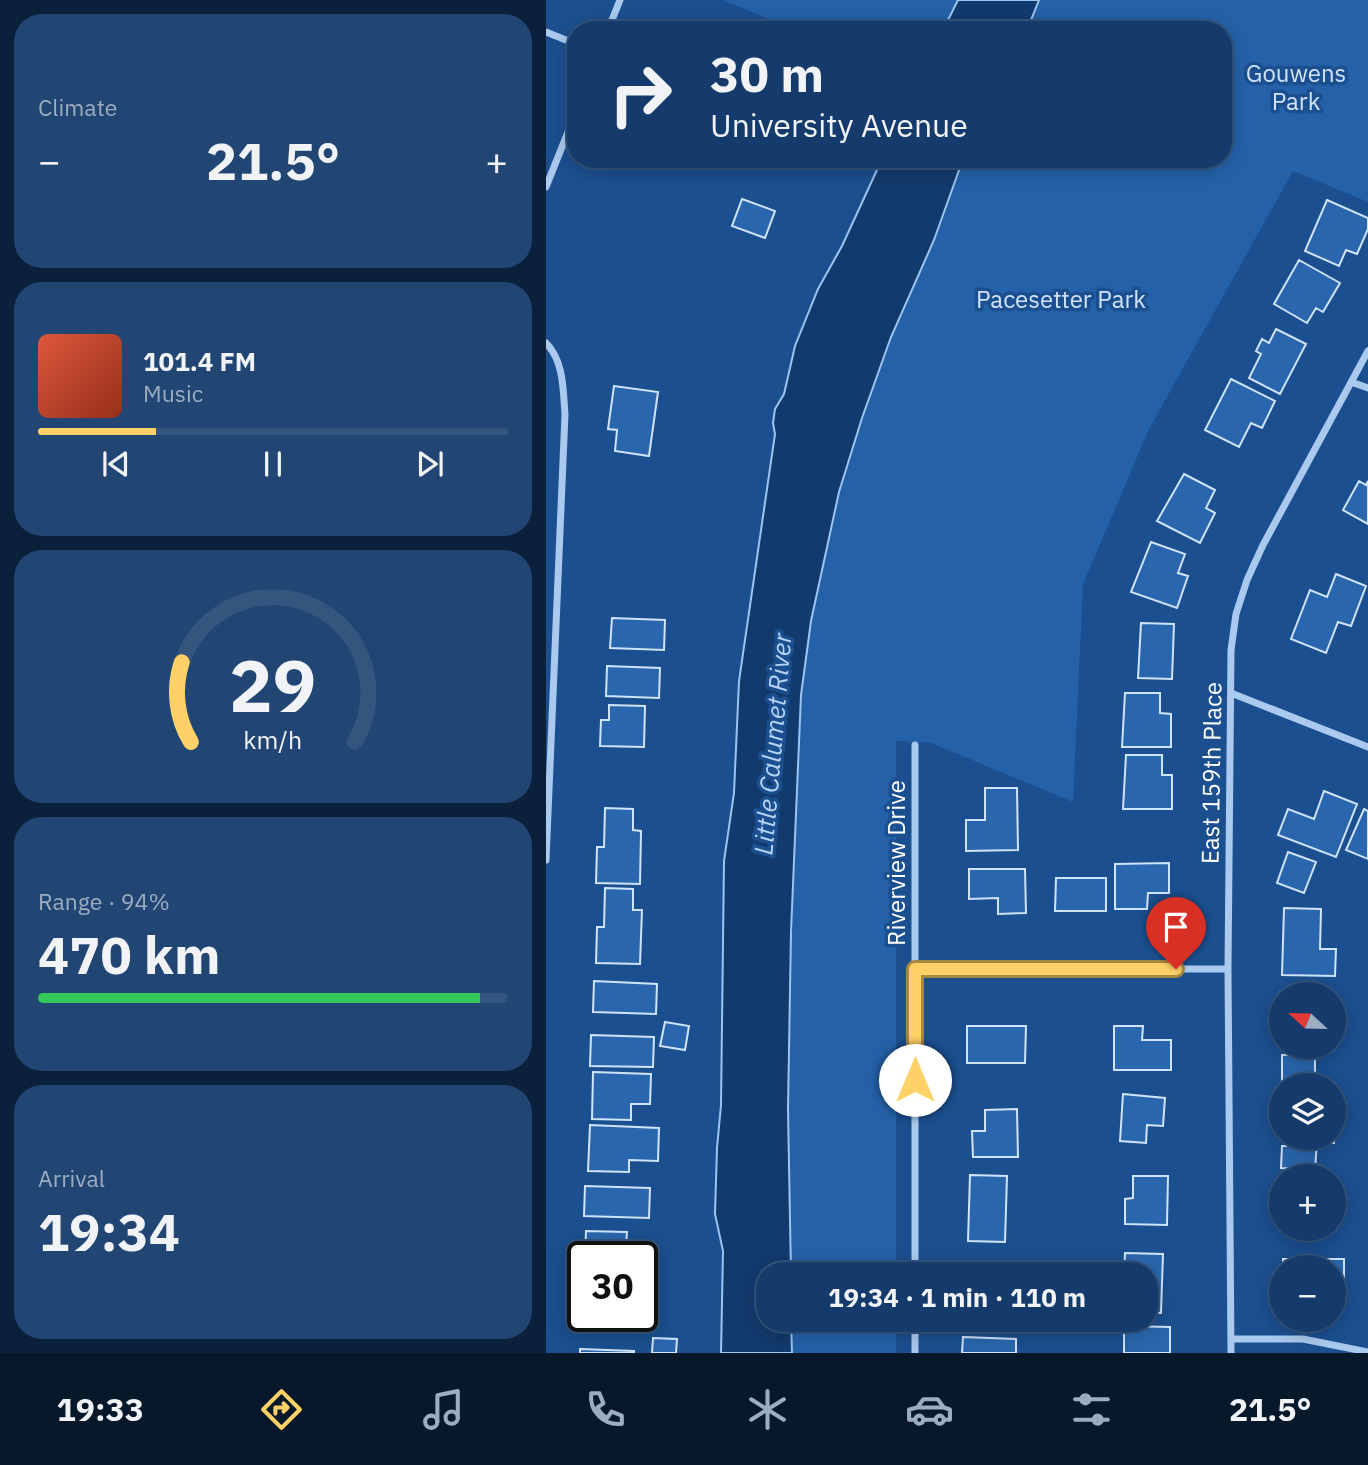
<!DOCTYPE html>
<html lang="en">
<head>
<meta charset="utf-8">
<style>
	:root { --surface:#143b6b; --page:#214673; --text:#f1f3f6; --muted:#9dadc1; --line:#33557e; --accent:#ffd166 }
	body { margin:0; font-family:"IBM Plex Sans",sans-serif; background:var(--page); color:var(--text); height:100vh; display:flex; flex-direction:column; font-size:26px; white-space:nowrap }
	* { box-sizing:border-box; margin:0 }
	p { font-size:23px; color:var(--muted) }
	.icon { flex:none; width:38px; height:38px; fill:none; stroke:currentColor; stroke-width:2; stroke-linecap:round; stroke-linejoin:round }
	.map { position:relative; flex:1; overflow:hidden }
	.sheet { display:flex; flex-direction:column; gap:14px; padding:14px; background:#0b203b; width:546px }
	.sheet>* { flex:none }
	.hud { position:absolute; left:21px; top:21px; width:665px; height:147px; border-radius:28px; box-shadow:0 4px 18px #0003,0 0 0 2px var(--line); background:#143b6b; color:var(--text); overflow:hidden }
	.needle { width:46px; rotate:292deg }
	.tools { position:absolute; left:723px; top:982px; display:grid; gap:14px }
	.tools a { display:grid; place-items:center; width:77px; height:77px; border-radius:50%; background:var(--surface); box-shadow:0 4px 18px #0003,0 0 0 2px var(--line); font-size:35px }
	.speed { position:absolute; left:21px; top:1241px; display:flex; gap:14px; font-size:35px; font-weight:700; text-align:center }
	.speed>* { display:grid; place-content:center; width:91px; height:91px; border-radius:50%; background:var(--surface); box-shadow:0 4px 18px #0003,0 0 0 2px var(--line); line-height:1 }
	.speed .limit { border:4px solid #111; border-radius:10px; background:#fff; color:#111 }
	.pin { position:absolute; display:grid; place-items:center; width:60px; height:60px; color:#fff; margin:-72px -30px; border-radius:50% 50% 50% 0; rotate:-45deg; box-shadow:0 0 7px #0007 }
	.pin .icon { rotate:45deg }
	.me { position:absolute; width:77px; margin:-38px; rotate:0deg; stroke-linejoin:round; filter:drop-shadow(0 0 5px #0008) }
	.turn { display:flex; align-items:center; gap:24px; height:147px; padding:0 28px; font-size:32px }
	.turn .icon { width:91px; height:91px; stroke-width:2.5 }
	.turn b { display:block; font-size:49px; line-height:60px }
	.big { font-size:52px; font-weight:700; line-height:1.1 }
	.sheet .widget { flex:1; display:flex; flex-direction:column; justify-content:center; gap:10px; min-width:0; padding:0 24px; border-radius:28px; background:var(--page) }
	.sheet .dial { align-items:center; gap:0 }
	.dial svg { height:182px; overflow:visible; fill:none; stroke:var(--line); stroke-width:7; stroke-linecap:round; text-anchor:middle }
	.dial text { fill:var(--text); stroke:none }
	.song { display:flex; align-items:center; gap:21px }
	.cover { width:84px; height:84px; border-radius:10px; background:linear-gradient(135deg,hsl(10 70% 55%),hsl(10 70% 35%)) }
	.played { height:7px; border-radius:4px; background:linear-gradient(90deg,var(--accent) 25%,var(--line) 25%) }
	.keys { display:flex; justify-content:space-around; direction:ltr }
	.heat { display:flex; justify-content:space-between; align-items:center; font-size:38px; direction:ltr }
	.charge { height:10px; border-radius:5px; background:linear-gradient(90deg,#34c759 94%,var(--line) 0) }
	.trip { position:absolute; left:210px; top:1262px; width:402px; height:70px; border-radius:28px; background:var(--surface); box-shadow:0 4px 18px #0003,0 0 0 2px var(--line); font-weight:700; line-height:70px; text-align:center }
	.dock { display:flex; height:112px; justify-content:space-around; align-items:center; background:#08182b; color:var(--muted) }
	.dock .icon { width:49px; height:49px }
	.dock .selected { color:var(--accent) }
	.dock b { font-size:32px; color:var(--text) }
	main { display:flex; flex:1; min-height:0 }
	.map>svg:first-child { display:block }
	.green { fill:#2461a8 }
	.water { fill:#123a6d; stroke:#9cc4f0; stroke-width:2 }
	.building { fill:#2a66ad; stroke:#cfe3fa; stroke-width:2 }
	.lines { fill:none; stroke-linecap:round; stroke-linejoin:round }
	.street { stroke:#a9c9ee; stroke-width:7 }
	.route-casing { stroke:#a68842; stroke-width:18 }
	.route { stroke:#ffd166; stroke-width:12 }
	.labels { text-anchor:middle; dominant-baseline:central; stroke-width:7; stroke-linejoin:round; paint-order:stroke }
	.park-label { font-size:24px; fill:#cfe3fa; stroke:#1b4f8f }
	.street-label { font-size:24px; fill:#fff; stroke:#1b4f8f }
	.water-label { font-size:26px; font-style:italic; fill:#b5d3f5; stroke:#1b4f8f }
</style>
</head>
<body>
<main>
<section class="sheet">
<div class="widget"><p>Climate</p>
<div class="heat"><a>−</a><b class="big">21.5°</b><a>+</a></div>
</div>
<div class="widget">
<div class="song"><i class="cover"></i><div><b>101.4 FM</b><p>Music</p></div></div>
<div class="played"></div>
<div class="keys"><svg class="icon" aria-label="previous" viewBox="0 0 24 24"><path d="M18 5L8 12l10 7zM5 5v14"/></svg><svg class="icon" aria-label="pause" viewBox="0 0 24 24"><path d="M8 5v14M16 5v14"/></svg><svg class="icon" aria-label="next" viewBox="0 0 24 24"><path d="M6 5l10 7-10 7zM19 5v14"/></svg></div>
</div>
<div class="widget dial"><svg viewBox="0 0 100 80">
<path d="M14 69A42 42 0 1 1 86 69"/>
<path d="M14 69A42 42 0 0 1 10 34" stroke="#ffd166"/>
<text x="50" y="56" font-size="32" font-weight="700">29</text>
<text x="50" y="72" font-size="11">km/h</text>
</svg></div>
<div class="widget"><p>Range · 94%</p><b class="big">470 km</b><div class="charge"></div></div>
<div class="widget"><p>Arrival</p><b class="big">19:34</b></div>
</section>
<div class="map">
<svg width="822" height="1353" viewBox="0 0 822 1353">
	<rect width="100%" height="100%" fill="#1b4f8f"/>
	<!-- green -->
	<path class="green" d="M177,0H412L397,30H249Z
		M493,0H822V202L747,171L603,429L537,584L527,802L385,743L350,741V1274H245L242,1109L245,932L255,695L265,621L293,492L316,418L345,337L388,240L417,159H677V30H481Z
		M245,1320H350V1353H246Z"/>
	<!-- water -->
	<path class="water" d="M412,0H493L481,30H397Z
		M336,159H417L388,240L345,337L316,418L293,492L265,621L255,695L245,932L242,1109L245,1274H222V1320H245L246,1353H175L177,1251L169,1214L171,1148L175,1105L178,861L188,793L193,681L229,434L227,423L229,409L238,394L249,346L272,289L296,246Z"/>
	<!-- building -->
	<path class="building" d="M196,199L229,211L219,238L186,226Z
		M781,200L822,218V229L811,254L800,250L793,266L759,251Z
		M753,260L794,283L777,312L770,308L761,323L728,304Z
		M730,329L760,344L734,394L703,378L715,354L710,351L716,339L723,343Z
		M685,379L729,401L716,428L705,423L693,447L659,430Z
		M68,386L112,392L103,456L69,451L71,430L62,429Z
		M638,474L669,490L660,508L669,513L654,543L611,521Z
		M813,481L820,485L822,481V524L797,510Z
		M605,542L639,554L632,573L642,576L631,608L585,592Z
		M790,574L820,586L805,626L792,622L780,653L745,639L764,590L781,597Z
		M66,618L119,620L118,650L64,648Z
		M595,623L628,624L626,679L592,678Z
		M61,666L114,668L113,698L60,696Z
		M579,693H614V713L625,714V747H576Z
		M63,705L99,706L98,747L54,746L55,720H63Z
		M580,755H616V775H626V809H577Z
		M439,788H471L472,850L420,851V820H439Z
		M778,791L811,804L790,857L732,835L742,809L768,819Z
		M59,808L87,809V830L95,831L94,884L50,883L51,847H58Z
		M818,809L822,811V859L800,850Z
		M742,852L770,862L758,893L731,883Z
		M623,863V893H602L601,909H569V864Z
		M423,869H479L480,913L452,914V898L423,899Z
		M510,878H560V911H509Z
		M59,888L87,889V910H96L94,964L50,963L51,927H58Z
		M738,908L775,909L774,949H790L789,976L736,975Z
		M48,981L111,984L110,1014L47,1012Z
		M734,992H767V994H735V1037Z
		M119,1022L143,1026L139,1050L114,1046Z
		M421,1026H480L479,1063H421Z
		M568,1026H597L596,1040H625V1070H568Z
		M45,1035L108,1037L107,1067L44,1066Z
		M769,1054V1085H736V1055Z
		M47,1072L105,1074L104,1104H85V1120L46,1119Z
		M577,1094L619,1098L617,1126L601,1125L600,1143L574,1141Z
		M471,1109L472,1157H427L426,1131H439V1110Z
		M788,1116H790L788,1143L771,1142L769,1170L735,1168L736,1146H740V1138H788Z
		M44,1125L113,1128L112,1161L83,1160V1172L42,1171Z
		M424,1175L461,1176L459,1242L422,1241Z
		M587,1176H622L621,1225L579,1224V1199L587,1198Z
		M39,1186L104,1188L103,1218L38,1216Z
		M788,1189H790V1230L765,1231V1228H788Z
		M40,1231L81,1232L80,1246L108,1247L106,1277H96V1256H39Z
		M579,1253L617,1254L615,1313L600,1312V1274H578Z
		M737,1259H798V1289H788V1267H737Z
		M418,1263L472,1265V1274H418Z
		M34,1296H37V1316H87L86,1329L33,1327Z
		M578,1326L624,1327V1353H578Z
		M417,1337L470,1339V1353H416Z
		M107,1338L131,1339L130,1353H106Z
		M34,1349L88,1351V1353H34Z"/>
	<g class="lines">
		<!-- street -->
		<path class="street" d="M62,30L74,0
			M0,32L30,44
			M0,187L30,112
			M0,343C18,361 17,390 19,414L0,860
			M805,382L822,388
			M685,693L822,747
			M369,969H682
			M369,1274V745
			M685,1339H757L822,1352
			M369,1353V1320
			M685,1353L682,969L685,650L690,614L701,580L717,545L822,351"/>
	</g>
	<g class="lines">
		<defs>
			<path id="route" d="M369,1080V969H630"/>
		</defs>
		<!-- route casing -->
		<use href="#route" class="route-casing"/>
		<!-- route -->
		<use href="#route" class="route"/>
	</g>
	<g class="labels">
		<!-- park labels -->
		<g class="park-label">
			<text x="750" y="73">Gouwens<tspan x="750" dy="28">Park</tspan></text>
			<text x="515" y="299">Pacesetter Park</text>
		</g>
		<!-- street labels -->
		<g class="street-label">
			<text transform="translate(665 773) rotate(-89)">East 159th Place</text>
			<text transform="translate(350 863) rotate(-90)">Riverview Drive</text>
		</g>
		<!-- water labels -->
		<g class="water-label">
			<text transform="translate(226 744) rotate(-85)">Little Calumet River</text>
		</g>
	</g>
</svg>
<div class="tools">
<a><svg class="needle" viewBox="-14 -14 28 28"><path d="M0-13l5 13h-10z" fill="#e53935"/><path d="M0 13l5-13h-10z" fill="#9dadc1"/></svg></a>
<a><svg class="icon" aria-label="layers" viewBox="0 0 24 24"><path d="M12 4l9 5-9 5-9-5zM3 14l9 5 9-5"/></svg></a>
<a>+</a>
<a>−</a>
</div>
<div class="speed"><div class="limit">30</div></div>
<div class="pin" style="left:630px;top:969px;background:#d93025"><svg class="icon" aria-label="arrive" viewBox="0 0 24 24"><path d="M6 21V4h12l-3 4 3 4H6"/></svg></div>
<svg class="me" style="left:369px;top:1080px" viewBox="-20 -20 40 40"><circle r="19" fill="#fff"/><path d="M0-13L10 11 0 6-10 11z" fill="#ffd166"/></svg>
<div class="trip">19:34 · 1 min · 110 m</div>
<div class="hud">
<div class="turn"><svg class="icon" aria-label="right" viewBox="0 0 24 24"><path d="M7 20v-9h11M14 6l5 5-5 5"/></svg><div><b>30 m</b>University Avenue</div></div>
</div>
</div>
</main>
<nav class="dock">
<b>19:33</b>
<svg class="icon selected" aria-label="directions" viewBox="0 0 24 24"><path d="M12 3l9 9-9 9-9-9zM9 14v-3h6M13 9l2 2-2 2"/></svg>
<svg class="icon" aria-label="music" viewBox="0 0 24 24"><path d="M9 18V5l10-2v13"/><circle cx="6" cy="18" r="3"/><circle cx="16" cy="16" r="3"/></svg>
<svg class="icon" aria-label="phone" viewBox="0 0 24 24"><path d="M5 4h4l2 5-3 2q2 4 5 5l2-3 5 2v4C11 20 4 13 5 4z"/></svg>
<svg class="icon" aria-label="climate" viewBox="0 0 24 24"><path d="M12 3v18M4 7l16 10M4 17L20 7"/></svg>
<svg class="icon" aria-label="car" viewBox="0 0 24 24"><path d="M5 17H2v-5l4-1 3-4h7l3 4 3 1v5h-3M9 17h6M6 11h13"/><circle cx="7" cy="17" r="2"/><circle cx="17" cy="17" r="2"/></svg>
<svg class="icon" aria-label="filters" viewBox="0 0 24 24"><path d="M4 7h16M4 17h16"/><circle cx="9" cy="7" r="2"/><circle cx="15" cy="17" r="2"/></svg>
<b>21.5°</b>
</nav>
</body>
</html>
